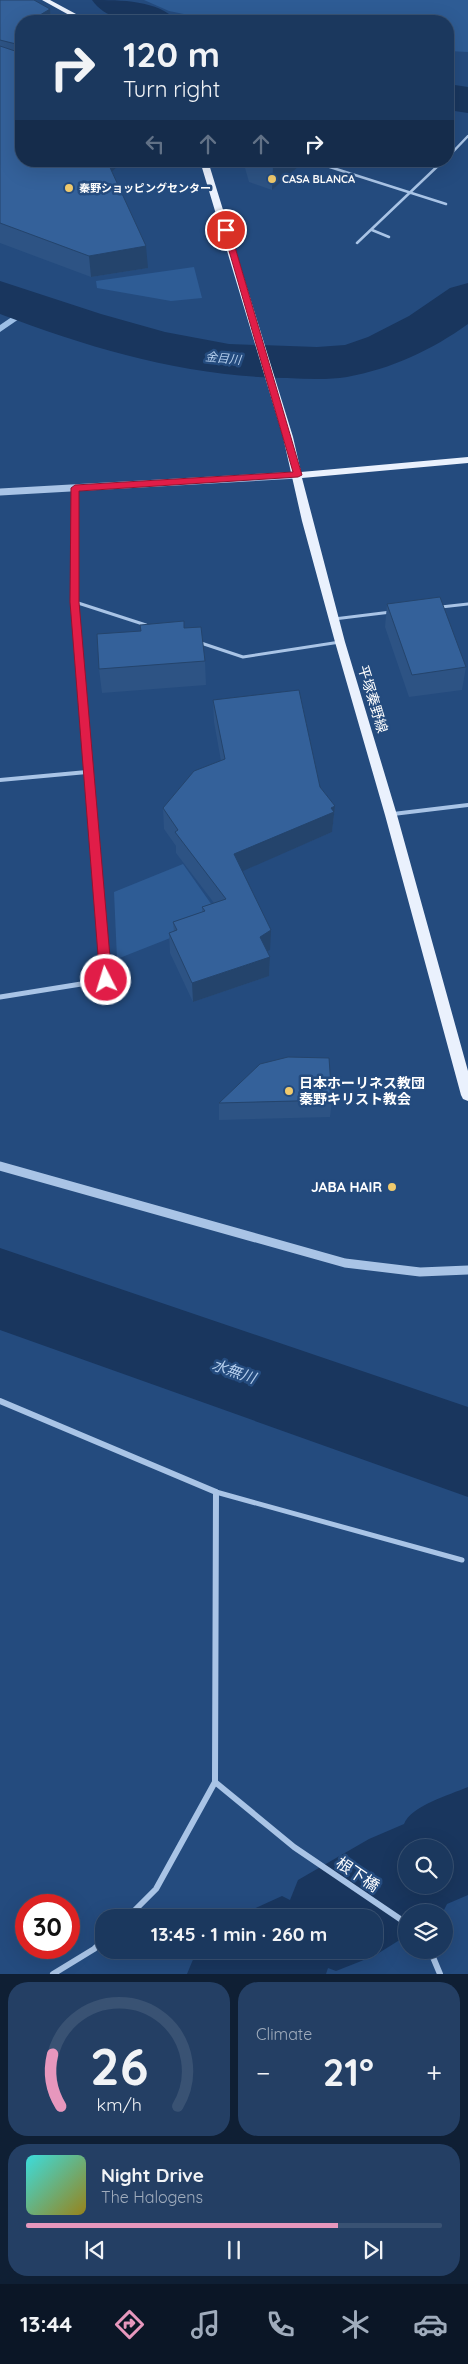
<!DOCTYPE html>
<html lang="en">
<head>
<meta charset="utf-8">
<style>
	:root { --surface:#1b385e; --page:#243f64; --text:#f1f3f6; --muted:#a0acbc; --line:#395273; --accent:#e797bd }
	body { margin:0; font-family:Quicksand,"Noto Sans JP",sans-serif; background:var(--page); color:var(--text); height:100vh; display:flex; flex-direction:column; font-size:19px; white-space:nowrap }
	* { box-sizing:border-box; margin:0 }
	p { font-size:16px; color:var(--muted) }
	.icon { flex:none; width:28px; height:28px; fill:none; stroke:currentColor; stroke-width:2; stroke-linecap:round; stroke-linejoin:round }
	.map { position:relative; height:1974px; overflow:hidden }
	.drawer { display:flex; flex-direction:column; gap:8px; padding:8px; background:#0f1f34; flex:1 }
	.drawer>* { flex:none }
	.guide { position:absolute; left:15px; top:15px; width:439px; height:152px; border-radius:20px; box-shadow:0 5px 20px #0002,0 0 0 1px var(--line); background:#1b385e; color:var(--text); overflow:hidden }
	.buttons { position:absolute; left:398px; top:1839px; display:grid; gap:10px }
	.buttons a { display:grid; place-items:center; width:55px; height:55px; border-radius:50%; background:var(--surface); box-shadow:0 5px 20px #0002,0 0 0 1px var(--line); font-size:25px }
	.speed { position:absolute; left:15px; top:1894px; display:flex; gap:10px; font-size:25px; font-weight:700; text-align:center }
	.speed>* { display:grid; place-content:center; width:65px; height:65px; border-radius:50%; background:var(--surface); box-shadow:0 5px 20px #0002,0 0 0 1px var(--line); line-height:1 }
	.speed .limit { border:8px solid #d22; background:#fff; color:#111 }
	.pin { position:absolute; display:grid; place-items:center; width:42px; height:42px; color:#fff; margin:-21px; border:2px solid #fff; border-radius:50%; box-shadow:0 1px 5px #0007 }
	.me { position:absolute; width:55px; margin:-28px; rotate:355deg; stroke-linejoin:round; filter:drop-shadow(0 0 4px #0008) }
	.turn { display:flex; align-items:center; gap:18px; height:105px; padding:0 25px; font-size:22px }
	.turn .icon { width:65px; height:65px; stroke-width:2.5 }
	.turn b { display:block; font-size:35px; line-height:42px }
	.lanes { display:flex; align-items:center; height:48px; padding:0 25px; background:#0003; justify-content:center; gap:25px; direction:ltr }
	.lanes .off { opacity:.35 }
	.big { font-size:38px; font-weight:700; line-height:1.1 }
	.drawer .tile { flex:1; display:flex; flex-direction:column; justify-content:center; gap:8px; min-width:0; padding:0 18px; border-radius:20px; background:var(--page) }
	.drawer .dial { align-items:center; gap:0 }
	.dial svg { height:130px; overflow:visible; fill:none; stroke:var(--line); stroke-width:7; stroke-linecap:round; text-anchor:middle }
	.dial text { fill:var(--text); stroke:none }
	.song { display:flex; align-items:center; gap:15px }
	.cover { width:60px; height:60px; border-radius:8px; background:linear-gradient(135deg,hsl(180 70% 55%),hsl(50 70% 35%)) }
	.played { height:5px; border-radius:2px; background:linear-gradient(90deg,var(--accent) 75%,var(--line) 75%) }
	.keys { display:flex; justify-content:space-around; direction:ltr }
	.heat { display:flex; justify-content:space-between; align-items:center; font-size:28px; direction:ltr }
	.drawer .tiles { flex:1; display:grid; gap:8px; grid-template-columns:1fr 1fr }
	.tile:last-child { grid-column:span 2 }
	.trip { position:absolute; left:95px; top:1909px; width:288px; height:50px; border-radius:20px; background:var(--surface); box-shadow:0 5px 20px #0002,0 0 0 1px var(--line); font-weight:700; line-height:50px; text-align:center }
	.tab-bar { display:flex; height:80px; justify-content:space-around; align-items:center; background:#0b1626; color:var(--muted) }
	.tab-bar .icon { width:35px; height:35px }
	.tab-bar .selected { color:var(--accent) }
	.tab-bar b { font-size:22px; color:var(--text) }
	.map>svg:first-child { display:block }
	.green { fill:#2e5c95 }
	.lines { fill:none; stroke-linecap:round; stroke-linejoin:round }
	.stream { fill:#9dbfe6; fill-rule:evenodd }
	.river { fill:#19365e; fill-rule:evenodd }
	.service-far3 { stroke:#a9c4e6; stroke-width:2.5 }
	.service-far2 { stroke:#a9c4e6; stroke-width:3 }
	.service-far1 { stroke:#a9c4e6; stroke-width:4 }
	.service { stroke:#a9c4e6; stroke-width:5 }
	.minor-far2 { stroke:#a9c4e6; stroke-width:4 }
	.minor-far1 { stroke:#a9c4e6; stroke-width:5 }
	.minor { stroke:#a9c4e6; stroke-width:6 }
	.tertiary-far1 { stroke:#a9c4e6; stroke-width:7 }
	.tertiary { stroke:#a9c4e6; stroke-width:9 }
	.primary { fill:#eaf1fd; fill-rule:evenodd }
	.wall { fill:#2d5384 }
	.shaded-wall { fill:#24446c }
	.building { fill:#34619a; stroke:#24446c }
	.route { fill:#e11d48; stroke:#92132f }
	.poi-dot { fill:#f0ca6d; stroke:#244b7e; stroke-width:2 }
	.labels { text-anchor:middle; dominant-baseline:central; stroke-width:5; stroke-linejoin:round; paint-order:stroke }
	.far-poi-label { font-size:11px; font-weight:bold; fill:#fff; stroke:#244b7e; text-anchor:start }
	.far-water-label { font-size:12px; font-style:italic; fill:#b4ceed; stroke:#244b7e }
	.street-label { font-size:14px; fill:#fff; stroke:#244b7e }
	.poi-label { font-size:14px; font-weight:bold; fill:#fff; stroke:#244b7e; text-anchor:start }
	.water-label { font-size:15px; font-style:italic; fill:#b4ceed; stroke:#244b7e }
	.near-street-label { font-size:16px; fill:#fff; stroke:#244b7e }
</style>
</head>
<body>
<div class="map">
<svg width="468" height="1974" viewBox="0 0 468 1974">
	<rect width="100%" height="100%" fill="#244b7e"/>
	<!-- green -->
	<path class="green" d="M144,0H468V52L448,51V21H218L169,11Z
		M194,267L202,298L171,301L97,288L96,281Z
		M183,864L221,918L117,959L114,892Z"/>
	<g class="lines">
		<!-- stream -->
		<path class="stream" d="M28,306L35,308L0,332V325Z"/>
		<!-- river -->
		<path class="river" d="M92,0C121,0 158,0 177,21C149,23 110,26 92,0Z
			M448,84L468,87V113L448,110Z
			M0,281L101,314L165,332L229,344L317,347L345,345L368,337L409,316L450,288L468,283V324C432,350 391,369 347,377C328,380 307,379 287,378C188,377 92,349 0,314Z
			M0,1248L468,1407V1497L0,1330Z
			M468,1787V1895L447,1904L443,1912H406V1936L374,1956L336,1971L328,1968L326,1974H187L197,1950H374V1918H234L282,1896L290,1900L298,1880L369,1839L404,1824C411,1806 449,1795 468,1787ZM406,1848H444V1885H406Z"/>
		<!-- service-far3 -->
		<path class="service-far3" d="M448,157L468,136
			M311,161L446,204
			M372,230L389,237
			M357,243L443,161"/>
		<!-- service-far2 -->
		<path class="service-far2" d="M75,602L146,625
			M441,607L468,604
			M334,619L391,612
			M198,642L243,657L340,642"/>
		<!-- service-far1 -->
		<path class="service-far1" d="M0,780L87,772
			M393,814L468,805"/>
		<!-- service -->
		<path class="service" d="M216,1492L462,1560"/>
		<!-- minor-far2 -->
		<path class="minor-far2" d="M75,488V602L88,756"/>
		<!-- minor-far1 -->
		<path class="minor-far1" d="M0,997L106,980L88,755"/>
		<!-- minor -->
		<path class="minor" d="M0,1401L216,1492L215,1782L156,1889L127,1918
			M215,1782L294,1847L406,1923
			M430,1950L440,1974
			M53,1974L94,1949L104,1940"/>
		<!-- tertiary-far1 -->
		<path class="tertiary-far1" d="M0,492L298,475"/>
		<!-- tertiary -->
		<path class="tertiary" d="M0,1166L345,1263L420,1272L468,1270"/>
		<!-- primary -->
		<path class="primary" d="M42,0H50L89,21H80Z
			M200,161H208L293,437L301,472L468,457V463L302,478L345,642L397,815L468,1071V1101L463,1099L461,1095L385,815L335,642L302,521L283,437Z"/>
	</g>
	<!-- wall -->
	<path class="wall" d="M0,0L50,9L51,21H21V161H125L112,171L148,268L91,277L0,243Z
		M243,161H300V165L272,190L249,182Z
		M387,604L466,667L462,690L409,697L385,627Z
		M184,628L205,661L206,685L102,693L99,669Z
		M213,700L320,787L335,806L332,832L242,871L270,950L267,952L270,957L269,976L193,1002L170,953L169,933L174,932L173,922L202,912V907L214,903L176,853V846L164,829L163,808L221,761L214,722Z
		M332,1100L330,1117L219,1120V1103Z"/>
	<!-- shaded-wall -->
	<path class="shaded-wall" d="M50,9L51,21H30Z
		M105,161H125L106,176Z
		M279,161H300V165L272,190L273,166Z
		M146,246L148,268L91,277L89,256Z
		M335,806L332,832L234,875V854Z
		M271,930L270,950L259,956L260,937Z
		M270,957L269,976L193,1002L192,983Z"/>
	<!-- building -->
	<path class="building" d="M0,0H34L50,9L30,21H21V49L20,45L0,40Z
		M0,46L18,52L21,50V161H107L146,246L89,256L0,223Z
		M257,161H279L273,166Z
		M440,597L466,667L412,675L387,604Z
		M184,621V628L201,627L205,661L99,669L97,634L141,631L140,625Z
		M299,690L320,787L335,806L331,808L334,812L234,854L271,930L260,937L270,957L192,983L169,933L177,930L173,922L205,911L202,907L226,899L175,832L178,830L163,808L194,771L225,759L213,700Z
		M288,1057L329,1058L332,1100L219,1103L260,1064Z"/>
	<!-- route -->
	<path class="route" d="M226,227L230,230L302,475L298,477L79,491V602L112,980L106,985L100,980L70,602L71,488L75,485L293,472L223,230Z"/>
	<!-- markers -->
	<g class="poi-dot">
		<circle cx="272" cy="179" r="5"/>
		<circle cx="69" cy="188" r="5"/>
		<circle cx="289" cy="1091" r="5"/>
		<circle cx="392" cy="1187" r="5"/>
	</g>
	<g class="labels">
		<!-- far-poi labels -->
		<g class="far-poi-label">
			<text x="282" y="179">CASA BLANCA</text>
			<text x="79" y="188">秦野ショッピングセンター</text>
		</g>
		<!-- far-water labels -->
		<g class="far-water-label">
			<text transform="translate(223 358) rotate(6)">金目川</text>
		</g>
		<!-- street labels -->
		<g class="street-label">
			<text transform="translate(373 699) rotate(73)">平塚秦野線</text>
		</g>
		<!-- poi labels -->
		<g class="poi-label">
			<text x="299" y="1083">日本ホーリネス教団<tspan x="299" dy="16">秦野キリスト教会</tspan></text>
			<text x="382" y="1187" text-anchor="end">JABA HAIR</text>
		</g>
		<!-- water labels -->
		<g class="water-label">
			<text transform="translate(234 1371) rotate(19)">水無川</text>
		</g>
		<!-- near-street labels -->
		<g class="near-street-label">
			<text transform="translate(358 1874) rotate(34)">根下橋</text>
		</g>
	</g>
</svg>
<div class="buttons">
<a><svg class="icon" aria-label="search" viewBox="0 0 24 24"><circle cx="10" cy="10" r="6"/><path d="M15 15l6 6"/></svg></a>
<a><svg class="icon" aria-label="layers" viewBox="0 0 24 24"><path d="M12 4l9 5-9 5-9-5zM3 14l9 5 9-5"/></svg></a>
</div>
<div class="speed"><div class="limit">30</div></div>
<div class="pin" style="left:226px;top:230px;background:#d93025"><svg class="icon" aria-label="arrive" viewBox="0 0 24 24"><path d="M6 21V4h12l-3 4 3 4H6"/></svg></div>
<svg class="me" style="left:106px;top:980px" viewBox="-20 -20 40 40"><circle r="17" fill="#e11d48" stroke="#fff" stroke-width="3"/><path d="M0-11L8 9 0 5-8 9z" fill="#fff"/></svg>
<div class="trip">13:45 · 1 min · 260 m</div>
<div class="guide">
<div class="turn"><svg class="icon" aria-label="right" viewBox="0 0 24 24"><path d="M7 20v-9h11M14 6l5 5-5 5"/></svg><div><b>120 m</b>Turn right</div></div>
<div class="lanes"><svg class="icon off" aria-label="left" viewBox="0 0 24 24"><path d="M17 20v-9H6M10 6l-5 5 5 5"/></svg><svg class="icon off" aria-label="ahead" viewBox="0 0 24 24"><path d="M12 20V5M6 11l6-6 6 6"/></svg><svg class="icon off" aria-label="ahead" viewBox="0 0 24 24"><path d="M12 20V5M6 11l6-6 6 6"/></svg><svg class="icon" aria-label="right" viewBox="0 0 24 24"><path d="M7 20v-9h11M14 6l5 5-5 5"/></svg></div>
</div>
</div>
<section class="drawer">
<div class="tiles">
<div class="tile dial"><svg viewBox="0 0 100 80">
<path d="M14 69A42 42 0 1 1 86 69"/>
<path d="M14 69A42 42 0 0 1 9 37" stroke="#e797bd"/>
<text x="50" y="56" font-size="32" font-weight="700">26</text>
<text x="50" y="72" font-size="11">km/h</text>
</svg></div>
<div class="tile"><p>Climate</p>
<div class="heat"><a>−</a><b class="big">21°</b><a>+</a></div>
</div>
<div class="tile">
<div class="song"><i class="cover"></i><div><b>Night Drive</b><p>The Halogens</p></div></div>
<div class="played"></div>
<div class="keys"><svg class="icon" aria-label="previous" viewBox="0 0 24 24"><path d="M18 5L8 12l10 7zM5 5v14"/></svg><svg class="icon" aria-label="pause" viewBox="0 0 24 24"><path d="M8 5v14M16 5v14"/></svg><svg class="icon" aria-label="next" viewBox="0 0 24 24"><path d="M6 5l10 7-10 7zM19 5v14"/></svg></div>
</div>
</div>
</section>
<nav class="tab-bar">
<b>13:44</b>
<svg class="icon selected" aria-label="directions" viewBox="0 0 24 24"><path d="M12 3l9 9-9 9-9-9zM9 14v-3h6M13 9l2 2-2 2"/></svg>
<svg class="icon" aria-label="music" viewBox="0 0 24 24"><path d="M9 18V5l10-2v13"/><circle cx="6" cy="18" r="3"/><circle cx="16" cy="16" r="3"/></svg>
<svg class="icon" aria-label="phone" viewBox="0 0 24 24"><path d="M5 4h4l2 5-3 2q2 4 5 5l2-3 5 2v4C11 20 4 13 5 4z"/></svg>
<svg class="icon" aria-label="climate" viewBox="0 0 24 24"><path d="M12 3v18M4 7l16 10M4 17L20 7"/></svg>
<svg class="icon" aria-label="car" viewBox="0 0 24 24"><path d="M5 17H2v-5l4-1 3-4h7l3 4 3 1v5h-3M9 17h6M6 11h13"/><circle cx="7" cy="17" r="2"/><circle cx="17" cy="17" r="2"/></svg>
</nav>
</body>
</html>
